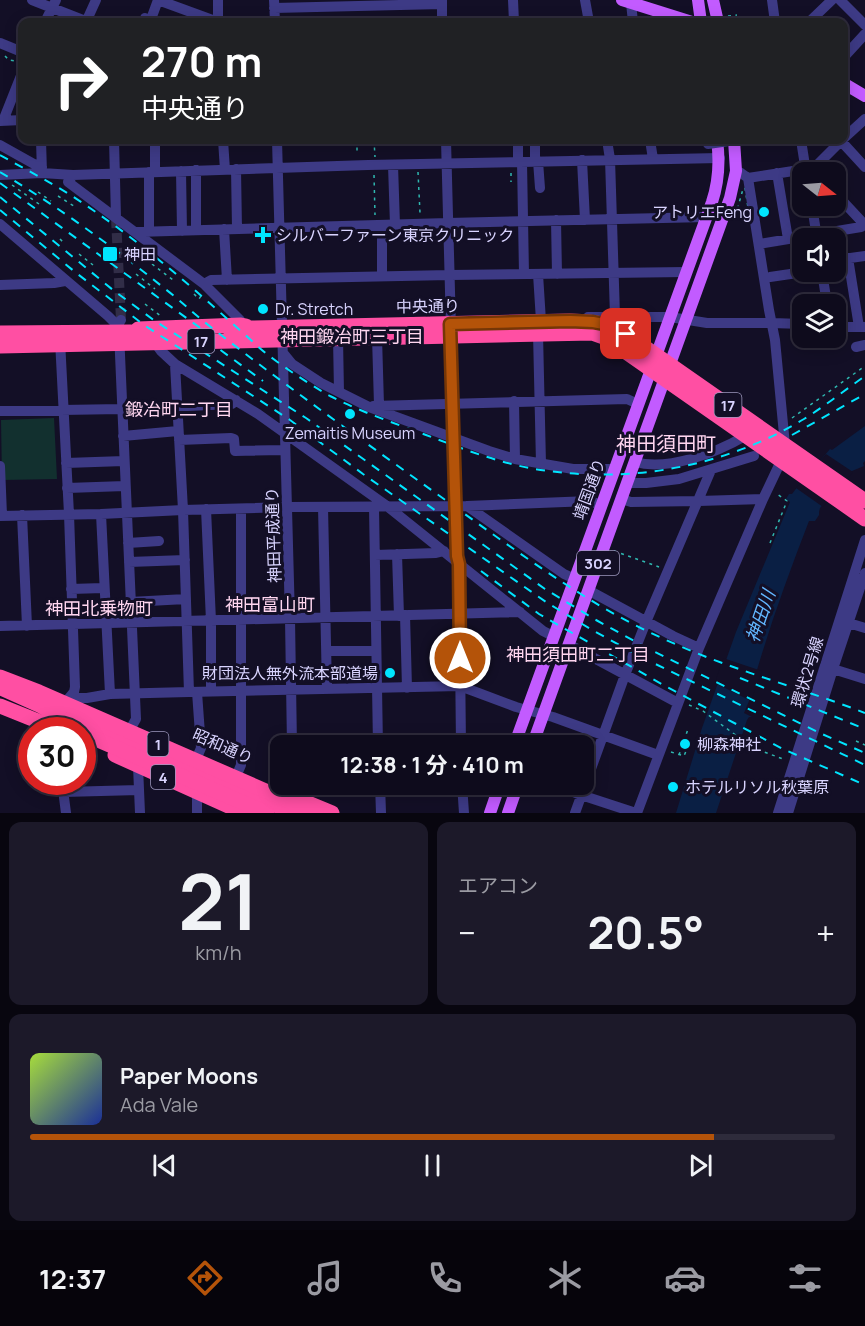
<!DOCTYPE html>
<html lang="ja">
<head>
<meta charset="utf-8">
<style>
	:root { --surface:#0e0b1c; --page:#1c1929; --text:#f1f3f6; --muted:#9b9ba3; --line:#2e2b3b; --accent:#b45309 }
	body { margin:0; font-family:Manrope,"Noto Sans JP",sans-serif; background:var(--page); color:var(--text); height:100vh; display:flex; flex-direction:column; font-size:22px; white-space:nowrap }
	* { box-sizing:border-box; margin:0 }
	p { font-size:20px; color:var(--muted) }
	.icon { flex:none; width:33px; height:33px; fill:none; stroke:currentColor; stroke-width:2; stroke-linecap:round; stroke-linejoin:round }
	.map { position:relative; height:813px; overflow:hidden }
	.details { display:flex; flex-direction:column; gap:9px; padding:9px; background:#08060f; flex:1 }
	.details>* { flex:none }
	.top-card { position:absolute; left:18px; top:18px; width:830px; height:126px; border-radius:12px; box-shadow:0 3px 15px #0003,0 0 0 2px var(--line); background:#202124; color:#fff; overflow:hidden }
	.needle { width:39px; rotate:107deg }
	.fabs { position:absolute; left:792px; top:162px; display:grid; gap:12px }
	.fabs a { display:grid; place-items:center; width:54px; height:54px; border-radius:12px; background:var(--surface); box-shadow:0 3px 15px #0003,0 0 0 2px var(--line); font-size:30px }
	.speed { position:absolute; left:18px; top:717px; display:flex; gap:12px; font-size:30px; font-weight:700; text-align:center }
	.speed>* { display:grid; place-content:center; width:78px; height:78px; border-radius:50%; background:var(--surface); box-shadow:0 3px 15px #0003,0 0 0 2px var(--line); line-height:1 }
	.speed .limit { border:9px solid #d22; background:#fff; color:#111 }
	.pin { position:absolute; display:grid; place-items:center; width:51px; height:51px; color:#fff; margin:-26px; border-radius:12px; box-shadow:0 3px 9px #0006 }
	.me { position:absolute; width:66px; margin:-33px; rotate:0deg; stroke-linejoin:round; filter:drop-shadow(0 0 4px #0008) }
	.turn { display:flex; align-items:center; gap:21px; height:126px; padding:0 24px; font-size:27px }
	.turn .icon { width:78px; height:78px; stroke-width:2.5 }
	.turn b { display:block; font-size:42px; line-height:51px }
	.big { font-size:45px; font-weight:700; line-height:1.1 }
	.details .widget { flex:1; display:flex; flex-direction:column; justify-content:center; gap:9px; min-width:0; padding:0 21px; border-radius:12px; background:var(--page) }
	.details .dial { align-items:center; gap:0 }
	.dial b { font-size:78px; line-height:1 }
	.song { display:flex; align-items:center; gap:18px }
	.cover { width:72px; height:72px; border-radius:9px; background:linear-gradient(135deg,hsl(80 70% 55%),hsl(230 70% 35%)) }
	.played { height:6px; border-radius:3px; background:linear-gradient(90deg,var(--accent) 85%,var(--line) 85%) }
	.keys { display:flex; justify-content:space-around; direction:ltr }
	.heat { display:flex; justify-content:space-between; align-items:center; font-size:33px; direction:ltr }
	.details .tiles { flex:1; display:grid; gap:9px; grid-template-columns:1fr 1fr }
	.widget:last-child { grid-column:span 2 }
	.trip { position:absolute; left:270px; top:735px; width:324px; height:60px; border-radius:12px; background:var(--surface); box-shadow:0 3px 15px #0003,0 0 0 2px var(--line); font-weight:700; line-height:60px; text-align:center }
	.tab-bar { display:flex; height:96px; justify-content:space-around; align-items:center; background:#06040b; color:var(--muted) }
	.tab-bar .icon { width:42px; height:42px }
	.tab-bar .active { color:var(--accent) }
	.tab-bar b { font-size:27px; color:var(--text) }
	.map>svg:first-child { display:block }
	.green { fill:#12302f }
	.water { fill:#0a1f44 }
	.pier { fill:#130f26 }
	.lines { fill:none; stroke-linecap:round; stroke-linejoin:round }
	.minor-tunnel { stroke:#312d47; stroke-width:10; stroke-dasharray:10 5; stroke-linecap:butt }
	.path { stroke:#2fb8b0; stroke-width:1.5; stroke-dasharray:3 4.5; stroke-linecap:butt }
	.minor { stroke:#3d3a85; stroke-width:10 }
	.major { stroke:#c25bff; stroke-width:12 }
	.highway { stroke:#ff4fa3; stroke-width:15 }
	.rail { stroke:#00e5ff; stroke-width:2; stroke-dasharray:9 8; stroke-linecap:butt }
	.minor-bridge { stroke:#3d3a85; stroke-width:10 }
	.highway-bridge { stroke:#ff4fa3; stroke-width:15 }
	.route-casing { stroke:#753606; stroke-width:15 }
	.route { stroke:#b45309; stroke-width:10 }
	.poi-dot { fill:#00e5ff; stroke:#130f26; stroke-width:2 }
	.labels { text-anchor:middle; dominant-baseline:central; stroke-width:6; stroke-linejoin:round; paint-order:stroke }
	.shield { fill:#130f26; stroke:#9e99be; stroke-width:1.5 }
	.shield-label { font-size:15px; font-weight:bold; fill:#d9d4ff }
	.poi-label { font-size:16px; fill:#d9d4ff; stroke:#130f26; text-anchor:start }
	.street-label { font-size:16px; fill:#d9d4ff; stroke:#130f26 }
	.neighbourhood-label { font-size:18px; fill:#ffd6f0; stroke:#130f26 }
	.water-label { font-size:18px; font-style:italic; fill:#62b6ff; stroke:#130f26 }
	.quarter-label { font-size:20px; fill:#ffd6f0; stroke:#130f26 }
</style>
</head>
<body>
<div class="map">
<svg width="865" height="813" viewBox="0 0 865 813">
	<rect width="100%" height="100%" fill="#130f26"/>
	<!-- green -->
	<path class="green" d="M612,322H646L641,334L630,327Z
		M54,418L57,479L2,480L1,420Z"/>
	<!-- water -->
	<path class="water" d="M865,426V461L863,463L864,466L852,471L820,508L819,512V515L815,521H809C790,570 772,619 757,670L761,672L744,713L752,717H749L747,720L716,813H676L702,728L736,632L790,502L786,499L789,494H792L795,490L830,449L832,450Z"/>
	<!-- pier -->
	<path class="pier" d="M826,454L853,472L823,507L796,488Z
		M723,658L762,671L751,701L715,683Z"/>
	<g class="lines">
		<!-- minor-tunnel -->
		<path class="minor-tunnel" d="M116,218L121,320"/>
		<!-- path -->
		<path class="path" d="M728,16L737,15
			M5,56L9,60L16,61
			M357,140V155
			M374,140L375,157
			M418,172L420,213
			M511,173V182
			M374,175L375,215
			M12,185L39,204
			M745,188L749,214H736L743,189Z
			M38,192L51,201
			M58,196L77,208
			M60,239L65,244
			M79,254L93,265
			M152,264L173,280
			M136,274L155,289
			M194,294L199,299L201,296
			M145,304L162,317
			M792,418L865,366
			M770,543L787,501L777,494
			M614,551L659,567
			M689,705L703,711L753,748L786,760
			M856,741L865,745
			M671,752L684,756L686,751
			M679,755L688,729"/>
		<!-- minor -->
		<path class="minor" d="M32,0L88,22
			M158,0L218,22
			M218,0V22
			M274,0L275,22
			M442,0V22
			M513,0L514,22
			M585,0L589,22
			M772,0L775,22
			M840,0L865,25
			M631,3L633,22
			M274,8L442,4
			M45,22L56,0
			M86,22L96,0
			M150,22L158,0
			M809,22L832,0
			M0,43L22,52
			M843,58L865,34
			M0,121L22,120
			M3,121L22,73
			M843,139L865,119
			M41,140L42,173
			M114,140L116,218
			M223,140L225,170
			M277,140L290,619L292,746
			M446,140L457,556L459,564L461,746
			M518,140V162
			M535,140V161
			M607,140L610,159L615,316
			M650,140L653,159
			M801,140L806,172
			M841,141L865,167
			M0,145L34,164L42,167
			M582,160L585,220
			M538,161L540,188
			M522,162L524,274
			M393,165L395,225
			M236,169L237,229
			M813,169L842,140
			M196,170V230
			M181,171L182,231
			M736,171L741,173L748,178L769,310L775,340L785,445
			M149,172V232
			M155,172V140
			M777,173L788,239
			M0,175L42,173L73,175L368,165L720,158
			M73,175L68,182L204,284L240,320L241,325
			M748,178L806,169H813L816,172
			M836,194L865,225
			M812,206L817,238
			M556,220L557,274
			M0,224L108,316L115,323L117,331
			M382,225V276
			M224,229L227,280
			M136,232L448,223L707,217
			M759,244L861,227L865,225
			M848,258L859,327
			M836,260L865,256
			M822,272L827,304
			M538,274L541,321
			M770,277L804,272
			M204,284L211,280L450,275L686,272
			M0,285L54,283L65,281
			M588,317H670L707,323H772L802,324
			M121,320L119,323V332L136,719L132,726
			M836,327H865
			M538,333L541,464
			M377,337L379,405
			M338,338L339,392
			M60,340L69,514L75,687L74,692L69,698
			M153,340L161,351L175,364L258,414L387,506L543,631L553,636
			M856,347L865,345
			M283,353L292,364L321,383L369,407L489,451L515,459L573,469H614
			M175,364L183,510L189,692
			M514,401L515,459
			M373,406L627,399L638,404
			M0,411L122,409L232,404L236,400
			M123,436L178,431
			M179,440L231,438L234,439L235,451L285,450
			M635,462C668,471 716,453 745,436
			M66,463L124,461
			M0,466L2,515
			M627,483H646L679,479L754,456
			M67,488L125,486
			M621,499L631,502L699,501L763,499
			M467,506L564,574L575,579
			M323,507L327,689
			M374,507L378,746
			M206,509L211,621V691
			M101,514L110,694
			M22,515L27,626
			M0,516L101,514L183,510L287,507L467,506L590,501L601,505
			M128,543L159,541
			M397,554L399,616
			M375,555L436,553L444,551
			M129,562L185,560
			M71,589L103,588
			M588,590L673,636L699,648
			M130,602L186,599
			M405,615L407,688
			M842,621L865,628
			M0,626L520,612
			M568,644L678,703
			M327,651H376
			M828,672L833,669L865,679
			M197,692L201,748L198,755
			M69,698H87L110,694L189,692L460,686L516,707L553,717L658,755
			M292,742L378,739
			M138,766L140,813
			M238,772L241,765V509
			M62,782L66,813
			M294,784L296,808
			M380,784L381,813
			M462,784L464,813
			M554,784L581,795L636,813
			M63,792L139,790
			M197,792V813
			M575,813L625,675L646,622L711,470
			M637,813L699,648L763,499L781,461
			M778,813L865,540
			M788,813L833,669L865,573"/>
		<!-- major -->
		<path class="major" d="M622,0L692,22
			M698,0L701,22
			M713,0L718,22
			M843,83L865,96
			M514,746L712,202C719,181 720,162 717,140
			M532,746L730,198L736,171L734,140
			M490,813L500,784
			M508,813L518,784"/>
		<!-- highway -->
		<path class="highway" d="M138,329L241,325L246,326
			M0,333L131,332L141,335H150
			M231,334H241L251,328L570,321C598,322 609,323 633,339L865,501
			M0,346L592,333L606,338L865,519
			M0,706L60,730
			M72,717L87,725L128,742
			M139,747L294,813
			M115,755L244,813
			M303,801L332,813"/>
		<!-- rail -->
		<path class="rail" d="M0,155C23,168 46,180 69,194C109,220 147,249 183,280C203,297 223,315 242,332C251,340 259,348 268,355C288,370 309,384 330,396C361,412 394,423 426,435C466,450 506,466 549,471C637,483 728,465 804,419C825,406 845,390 865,376
			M0,172C57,206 112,246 164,288C181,301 195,315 212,328C281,382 352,433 423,484C482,526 540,570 602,607C636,627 673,644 709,658C761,678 814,693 865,713
			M0,183L203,330
			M0,197L113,290L155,321L306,418L545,589L596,620L647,648L822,734L865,753
			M0,210L75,272L144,325L290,420L363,474L546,602L592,630L645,659L865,765
			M193,330L263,381
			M792,435L865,394
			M481,571L539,614L665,686L783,749L865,785
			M740,678L865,729"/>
		<!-- minor-bridge -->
		<path class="minor-bridge" d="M145,18L154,22
			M708,144L736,140"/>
		<!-- highway-bridge -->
		<path class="highway-bridge" d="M0,677L39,692L316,813
			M3,689L41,706L92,736
			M82,733L267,813"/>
	</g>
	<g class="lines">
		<defs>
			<path id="route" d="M460,658L459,564L457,556L450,324L570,321L593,322L609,325L626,334"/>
		</defs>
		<!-- route casing -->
		<use href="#route" class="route-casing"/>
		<!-- route -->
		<use href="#route" class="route"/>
	</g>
	<!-- markers -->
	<g class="poi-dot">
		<circle cx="764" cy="212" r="6"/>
		<path d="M260 226h6v6h6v6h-6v6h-6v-6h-6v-6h6z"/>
		<rect x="102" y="246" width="16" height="16" rx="3"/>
		<circle cx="263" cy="309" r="6"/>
		<circle cx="350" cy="414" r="6"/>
		<circle cx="390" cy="673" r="6"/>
		<circle cx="685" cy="744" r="6"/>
		<circle cx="673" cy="787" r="6"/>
	</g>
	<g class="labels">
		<!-- shield labels -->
		<g class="shield">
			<rect x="187.5" y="329" width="27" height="24" rx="4.5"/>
			<rect x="714.5" y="393" width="27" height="24" rx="4.5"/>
			<rect x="577" y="551" width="42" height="24" rx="4.5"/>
			<rect x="147.5" y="732" width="21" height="24" rx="4.5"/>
			<rect x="151" y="765" width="24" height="24" rx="4.5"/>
		</g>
		<g class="shield-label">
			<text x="201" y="341">17</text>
			<text x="728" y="405">17</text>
			<text x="598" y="563">302</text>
			<text x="158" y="744">1</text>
			<text x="163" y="777">4</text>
		</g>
		<!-- poi labels -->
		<g class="poi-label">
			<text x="752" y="212" text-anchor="end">アトリエFeng</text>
			<text x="276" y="235">シルバーファーン東京クリニック</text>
			<text x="124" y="254">神田</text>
			<text x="275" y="309">Dr. Stretch</text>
			<text x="350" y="433" text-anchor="middle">Zemaitis Museum</text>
			<text x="378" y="673" text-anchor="end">財団法人無外流本部道場</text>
			<text x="697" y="744">柳森神社</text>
			<text x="685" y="787">ホテルリソル秋葉原</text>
		</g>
		<!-- street labels -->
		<g class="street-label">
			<text transform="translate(428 306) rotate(-1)">中央通り</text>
			<text transform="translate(589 489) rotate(-70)">靖国通り</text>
			<text transform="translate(273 535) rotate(-92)">神田平成通り</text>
			<text transform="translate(807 672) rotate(-73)">環状2号線</text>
			<text transform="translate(223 746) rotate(24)">昭和通り</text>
		</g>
		<!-- neighbourhood labels -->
		<g class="neighbourhood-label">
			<text x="352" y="336">神田鍛冶町三丁目</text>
			<text x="179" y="409">鍛冶町二丁目</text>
			<text x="270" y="604">神田富山町</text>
			<text x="99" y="608">神田北乗物町</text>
			<text x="578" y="654">神田須田町二丁目</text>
		</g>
		<!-- water labels -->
		<g class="water-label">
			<text transform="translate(760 616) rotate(-71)">神田川</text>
		</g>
		<!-- quarter labels -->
		<g class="quarter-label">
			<text x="666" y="443">神田須田町</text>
		</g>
	</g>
</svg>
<div class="fabs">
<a><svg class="needle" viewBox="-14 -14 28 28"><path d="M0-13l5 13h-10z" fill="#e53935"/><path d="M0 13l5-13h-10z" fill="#9b9ba3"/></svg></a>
<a><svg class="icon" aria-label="sound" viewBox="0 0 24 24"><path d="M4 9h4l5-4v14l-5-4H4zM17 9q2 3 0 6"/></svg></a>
<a><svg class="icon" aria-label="layers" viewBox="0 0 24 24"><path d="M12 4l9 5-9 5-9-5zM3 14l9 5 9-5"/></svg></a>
</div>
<div class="speed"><div class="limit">30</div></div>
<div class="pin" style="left:626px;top:334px;background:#d93025"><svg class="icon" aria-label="arrive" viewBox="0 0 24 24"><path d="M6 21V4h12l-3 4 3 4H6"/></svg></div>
<svg class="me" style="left:460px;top:658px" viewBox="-20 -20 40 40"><circle r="17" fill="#b45309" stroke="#fff" stroke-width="3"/><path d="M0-11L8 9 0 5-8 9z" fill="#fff"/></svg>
<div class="trip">12:38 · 1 分 · 410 m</div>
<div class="top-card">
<div class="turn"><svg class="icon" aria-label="right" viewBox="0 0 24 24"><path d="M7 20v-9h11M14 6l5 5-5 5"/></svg><div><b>270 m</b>中央通り</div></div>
</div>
</div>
<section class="details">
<div class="tiles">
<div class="widget dial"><b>21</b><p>km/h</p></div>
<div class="widget"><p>エアコン</p>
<div class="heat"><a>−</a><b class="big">20.5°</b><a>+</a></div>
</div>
<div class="widget">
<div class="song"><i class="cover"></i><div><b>Paper Moons</b><p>Ada Vale</p></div></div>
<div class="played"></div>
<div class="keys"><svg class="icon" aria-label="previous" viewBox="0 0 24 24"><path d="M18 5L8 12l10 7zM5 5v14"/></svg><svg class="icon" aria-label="pause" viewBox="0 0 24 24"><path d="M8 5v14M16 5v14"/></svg><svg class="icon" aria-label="next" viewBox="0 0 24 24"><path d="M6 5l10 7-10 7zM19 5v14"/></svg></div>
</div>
</div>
</section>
<nav class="tab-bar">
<b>12:37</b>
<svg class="icon active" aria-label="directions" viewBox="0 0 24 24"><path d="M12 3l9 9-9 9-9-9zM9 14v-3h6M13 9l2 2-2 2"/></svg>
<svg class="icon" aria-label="music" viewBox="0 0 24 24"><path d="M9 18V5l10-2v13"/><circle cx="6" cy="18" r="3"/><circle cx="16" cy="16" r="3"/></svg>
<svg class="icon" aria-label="phone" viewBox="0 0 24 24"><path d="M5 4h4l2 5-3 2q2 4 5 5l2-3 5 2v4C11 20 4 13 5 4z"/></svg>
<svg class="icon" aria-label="climate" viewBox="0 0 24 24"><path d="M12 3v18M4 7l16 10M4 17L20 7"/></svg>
<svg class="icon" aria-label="car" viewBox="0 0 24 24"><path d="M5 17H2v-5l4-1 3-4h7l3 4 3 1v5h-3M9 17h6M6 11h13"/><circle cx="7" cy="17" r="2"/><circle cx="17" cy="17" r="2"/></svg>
<svg class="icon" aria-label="filters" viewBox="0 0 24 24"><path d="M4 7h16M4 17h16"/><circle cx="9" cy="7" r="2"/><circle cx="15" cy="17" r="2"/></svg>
</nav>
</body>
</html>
